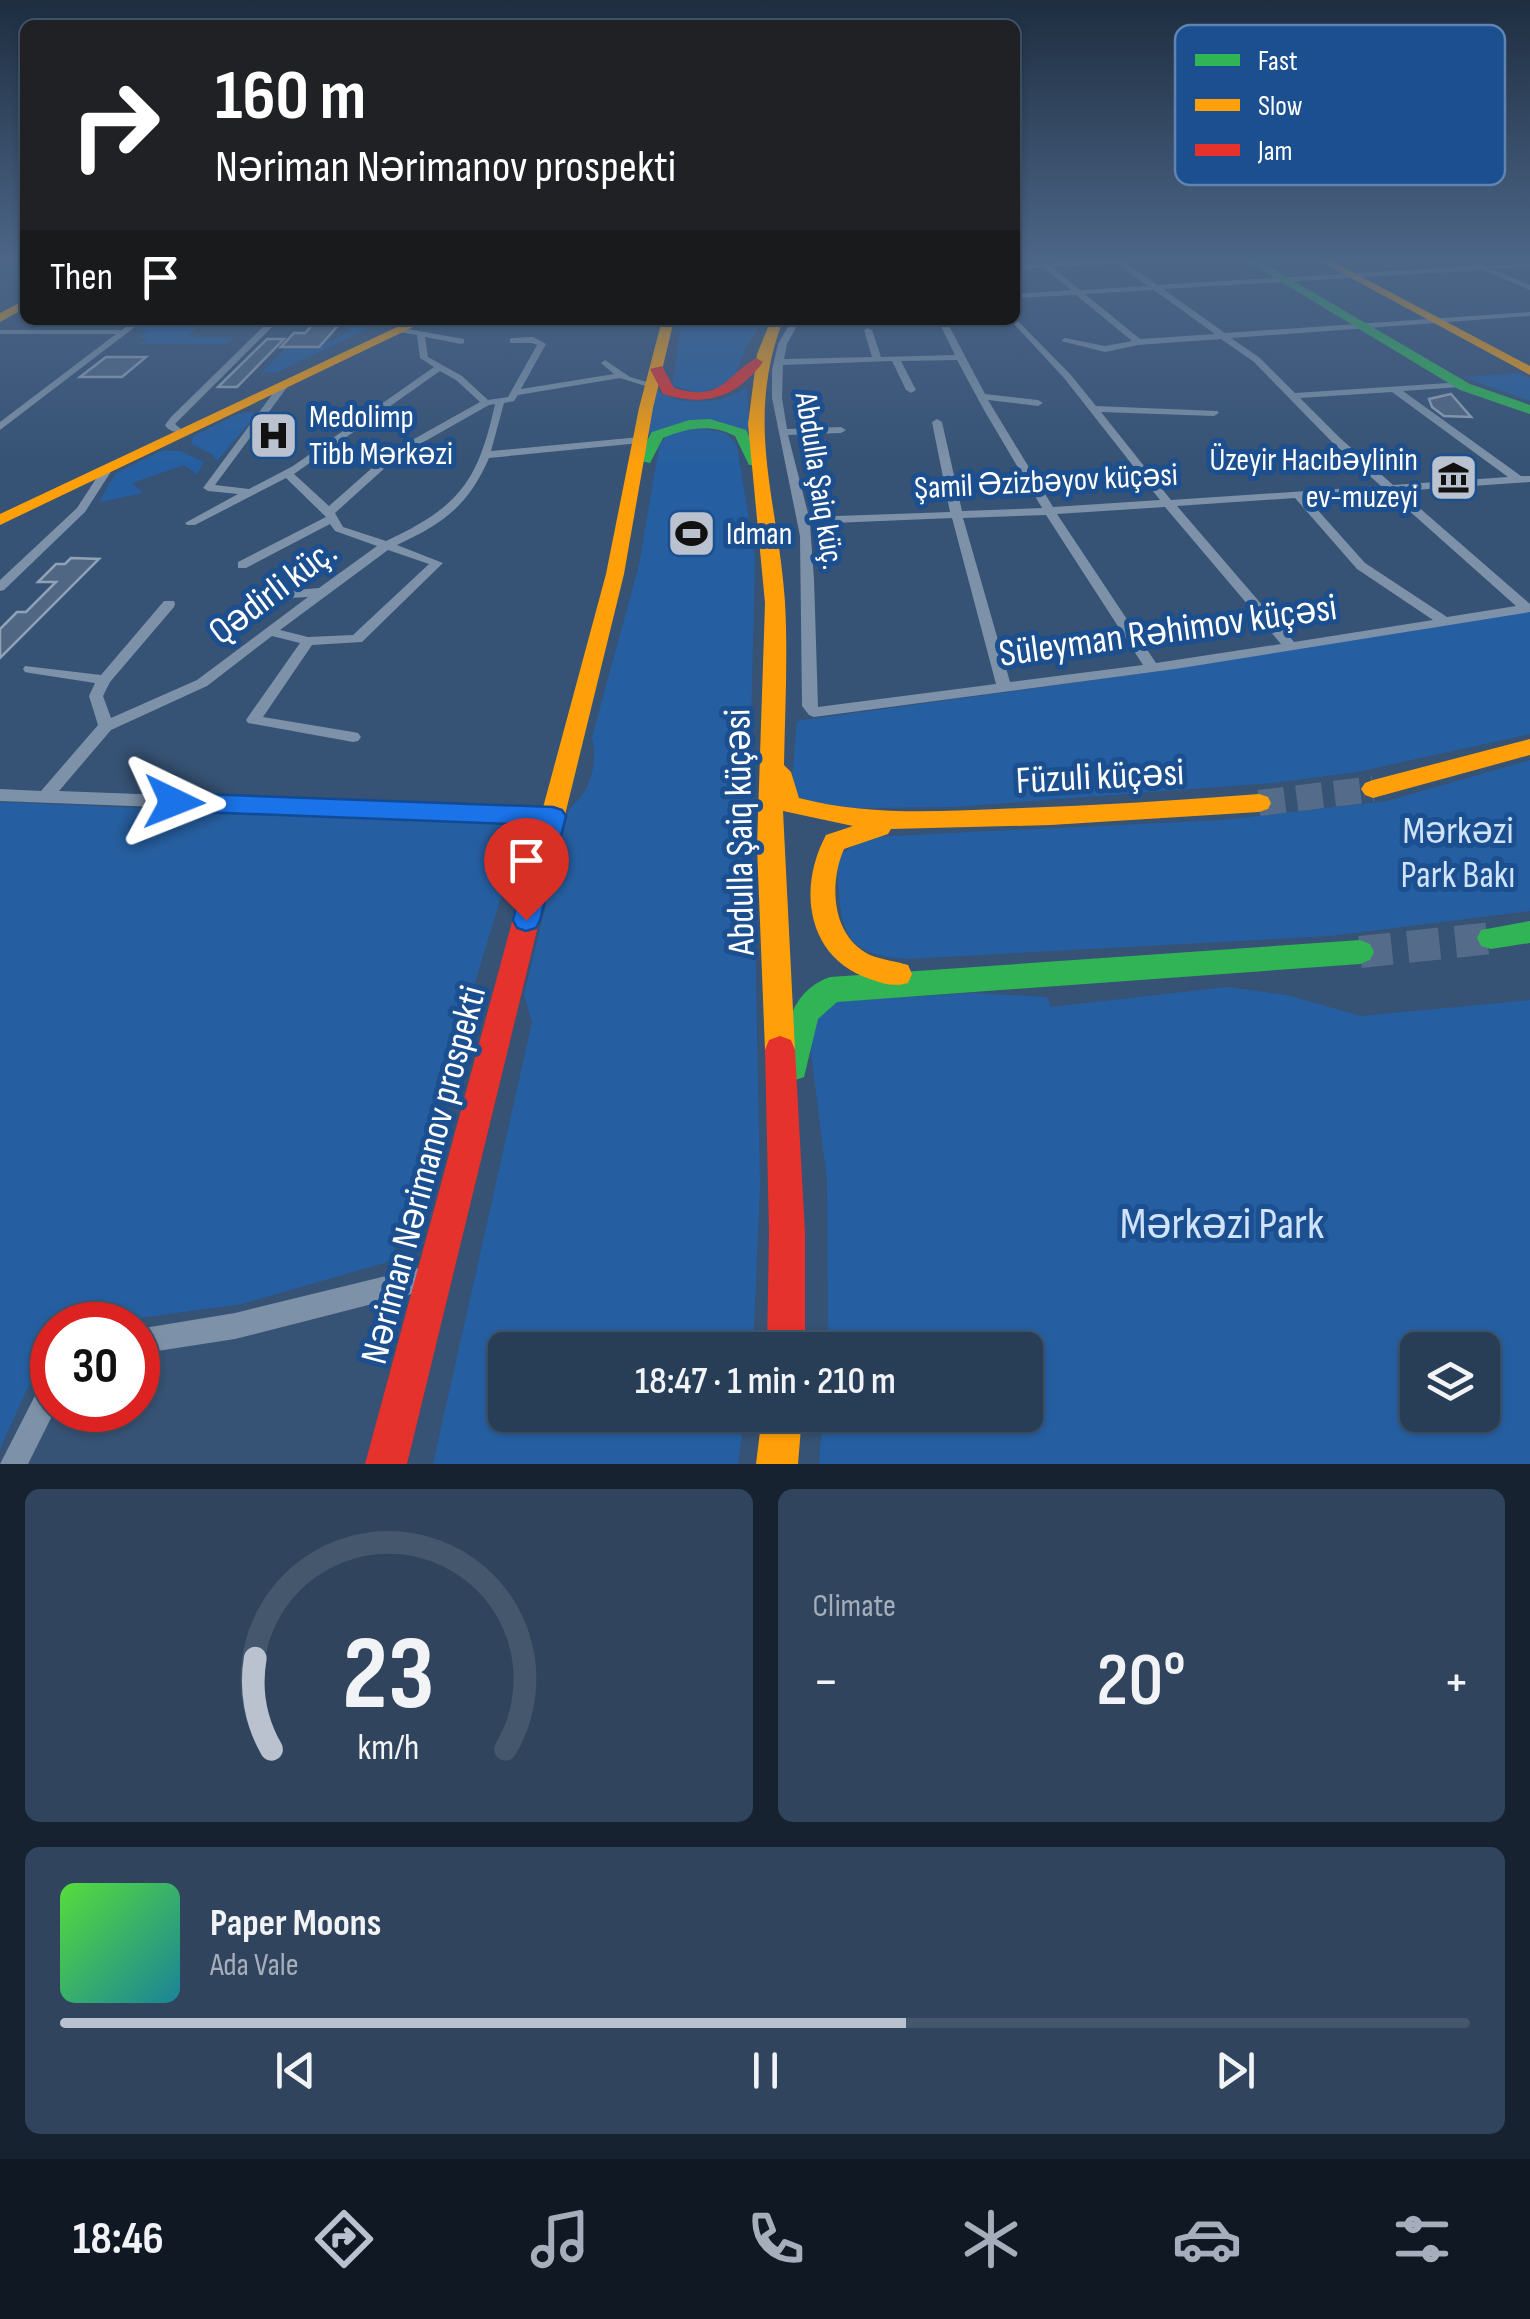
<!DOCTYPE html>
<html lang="en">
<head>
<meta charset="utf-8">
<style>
	:root { --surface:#283e57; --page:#30455d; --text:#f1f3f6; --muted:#a5aeba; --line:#44576d; --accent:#b9c2ce }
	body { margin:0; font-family:"Sofia Sans Condensed",sans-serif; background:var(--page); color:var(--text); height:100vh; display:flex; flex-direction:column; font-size:38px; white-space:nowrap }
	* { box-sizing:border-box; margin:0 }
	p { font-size:32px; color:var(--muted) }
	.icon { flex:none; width:55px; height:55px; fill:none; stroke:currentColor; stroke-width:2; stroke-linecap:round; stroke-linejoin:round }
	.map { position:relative; height:1464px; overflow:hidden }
	.drawer { display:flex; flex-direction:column; gap:25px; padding:25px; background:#162230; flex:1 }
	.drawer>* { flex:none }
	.banner { position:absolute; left:20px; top:20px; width:1000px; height:305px; border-radius:15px; box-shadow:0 2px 8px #0004,0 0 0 2px var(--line); background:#202124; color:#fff; overflow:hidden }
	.controls { position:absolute; left:1400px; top:1332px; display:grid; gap:20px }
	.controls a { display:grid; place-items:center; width:100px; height:100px; border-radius:15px; background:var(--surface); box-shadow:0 2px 8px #0004,0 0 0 2px var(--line); font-size:50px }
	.speed { position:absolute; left:30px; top:1302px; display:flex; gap:20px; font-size:50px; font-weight:700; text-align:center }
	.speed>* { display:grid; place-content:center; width:130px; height:130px; border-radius:50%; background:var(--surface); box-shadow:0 2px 8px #0004,0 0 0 2px var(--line); line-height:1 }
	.speed .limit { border:15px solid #d22; background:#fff; color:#111 }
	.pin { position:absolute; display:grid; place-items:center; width:85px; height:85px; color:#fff; margin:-102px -42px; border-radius:50% 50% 50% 0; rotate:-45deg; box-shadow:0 0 10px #0007 }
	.pin .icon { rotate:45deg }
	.me { position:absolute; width:110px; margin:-55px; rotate:92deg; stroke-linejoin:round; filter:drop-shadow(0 0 8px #0008) }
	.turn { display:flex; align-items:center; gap:35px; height:210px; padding:0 30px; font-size:45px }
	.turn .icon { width:130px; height:130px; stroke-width:2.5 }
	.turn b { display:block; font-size:70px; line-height:85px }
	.then { display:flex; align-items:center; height:95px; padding:0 30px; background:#0003; gap:20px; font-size:38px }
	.big { font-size:75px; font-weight:600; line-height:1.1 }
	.drawer .widget { flex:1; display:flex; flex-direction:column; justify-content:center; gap:15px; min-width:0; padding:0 35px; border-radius:15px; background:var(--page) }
	.drawer .dial { align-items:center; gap:0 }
	.dial svg { height:260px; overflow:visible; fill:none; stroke:var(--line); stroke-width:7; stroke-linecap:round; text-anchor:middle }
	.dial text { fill:var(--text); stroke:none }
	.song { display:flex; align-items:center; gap:30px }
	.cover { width:120px; height:120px; border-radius:15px; background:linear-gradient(135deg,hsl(110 70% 55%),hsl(190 70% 35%)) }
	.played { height:10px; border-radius:5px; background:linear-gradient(90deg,var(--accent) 60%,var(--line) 60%) }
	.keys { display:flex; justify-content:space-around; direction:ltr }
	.heat { display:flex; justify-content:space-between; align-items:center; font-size:55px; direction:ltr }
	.drawer .tiles { flex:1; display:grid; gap:25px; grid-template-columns:1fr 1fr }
	.widget:last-child { grid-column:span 2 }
	.trip { position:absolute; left:488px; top:1332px; width:555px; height:100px; border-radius:15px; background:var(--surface); box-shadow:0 2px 8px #0004,0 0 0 2px var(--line); font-weight:600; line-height:100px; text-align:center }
	.tab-bar { display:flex; height:160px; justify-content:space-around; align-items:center; background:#101923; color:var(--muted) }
	.tab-bar .icon { width:70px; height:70px }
	.tab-bar .current { color:var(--accent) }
	.tab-bar b { font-size:45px; color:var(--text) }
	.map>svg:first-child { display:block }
	.green { fill:#265fa1; fill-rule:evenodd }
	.building { fill:#506783; stroke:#92a2b6; stroke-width:2.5 }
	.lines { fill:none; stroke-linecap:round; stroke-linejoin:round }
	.primary-tunnel-far1 { stroke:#546c89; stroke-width:26; stroke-dasharray:26 12; stroke-linecap:butt }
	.primary-tunnel { stroke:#546c89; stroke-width:32; stroke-dasharray:32 16; stroke-linecap:butt }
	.street { fill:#7d92a8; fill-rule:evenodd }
	.fast { fill:#30b455; fill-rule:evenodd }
	.slow { fill:#ff9f0a; fill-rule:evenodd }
	.jam { fill:#e5322d; fill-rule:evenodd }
	.route { fill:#1a73e8; stroke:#114b97; stroke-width:2.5 }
	.labels { text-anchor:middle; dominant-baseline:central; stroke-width:10; stroke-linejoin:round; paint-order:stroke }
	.far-poi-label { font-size:32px; fill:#fff; stroke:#1b4f8f; text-anchor:start }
	.far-street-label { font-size:32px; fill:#fff; stroke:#1b4f8f }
	.street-label { font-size:38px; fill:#fff; stroke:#1b4f8f }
	.park-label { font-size:38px; fill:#cfe3fa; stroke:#1b4f8f }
	.near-park-label { font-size:45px; fill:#cfe3fa; stroke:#1b4f8f }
	.key { fill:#1b4f8f; stroke:#5f84b1; stroke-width:2.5 }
	.key-label { font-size:28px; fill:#fff }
</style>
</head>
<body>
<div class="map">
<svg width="1530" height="1464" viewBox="0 0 1530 1464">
	<rect width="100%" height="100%" fill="#365274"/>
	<!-- green -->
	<path class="green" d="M148,320H205L186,337L233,338L226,344H141L147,338H139L148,330L135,329Z
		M346,320H376L377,324L276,373L262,372L285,349H314L349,332Z
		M682,320H764L746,347L732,383L699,393L672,385Z
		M1519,373L1530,378V401L1463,377Z
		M747,387L750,435C727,418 668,420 646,437L656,389C679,408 724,404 747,387Z
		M252,412L256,415L217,461L212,454L191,444L193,436L238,414Z
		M704,429L726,433L737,446L755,557L751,725L760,1186L753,1350H505V1415H745L738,1464H433L532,1022L524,995L569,809C591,791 598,765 592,737L639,565L659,447C666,430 687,429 704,429Z
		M163,450L181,451L204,462L197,474L184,465L132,483L143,493L99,502L116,473Z
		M1530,611V734L1357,772L1273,783L953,807L858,808L818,806L796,795L792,778L797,721L1160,671Z
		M1530,760V911L1330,936L907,959C858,955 842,943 839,893C838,879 836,867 840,854L870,837L1223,820L1387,801Z
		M0,802L523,824L391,1261L242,1304L88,1325H52V1353L28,1387L0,1449Z
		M1227,987L1287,995L1361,1016L1530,1000V1464H819L823,1415H1025V1350H828L827,1180L810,1045L814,1018L827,1002L974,993L1047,997L1051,1007ZM1418,1350H1482V1415H1418Z"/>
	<!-- building -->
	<path class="building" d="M316,321H342L319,347H281L294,333H305Z
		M267,339H284L237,387H218Z
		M106,357H146L122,377H80Z
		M1451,394L1471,417L1444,416L1432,407L1429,399Z
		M71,558L99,559L0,658V629L17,612H26L56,582H38L56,564H65Z"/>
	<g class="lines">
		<!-- primary-tunnel-far1 -->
		<path class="primary-tunnel-far1" d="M1259,803L1373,789"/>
		<!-- primary-tunnel -->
		<path class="primary-tunnel" d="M1360,952L1491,938"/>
		<!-- street -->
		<path class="street" d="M1111,258H1187L1184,260L1126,263L1157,285L1474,266L1458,258H1466L1484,266L1530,263V267L1493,269L1530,285V290L1483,270L1163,289L1225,333L1530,312V316L1231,338L1260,358L1295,393L1464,382V386L1461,387L1403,391L1521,476H1530V482L1400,491L1530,604V612L1175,669L814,717L809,715L802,706L800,536L772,398V370L778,344L792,320H800L787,344L784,359L872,357L864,330L868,328L872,330L881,357L955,355L938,320H946L985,394L1038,400L1043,403L1038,406L988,400L1053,507L1160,500L1064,378L1012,322L1011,320H1015V318L1070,374L1096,406L1217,411L1219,413L1214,416L1101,412L1171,500L1381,486L1332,442L1254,362L1221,339L1138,345L1105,352L1061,341L1065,338L1105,346L1132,341L1076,295L1015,298V294L1071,290L1044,268L1015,269V265L1040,264L1043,261L1047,263L1112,260ZM1117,264L1148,286L1080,290L1052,267ZM1154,290L1215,334L1140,339L1085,294ZM957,360L984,410L1042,508L962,511L942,422L937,419L932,422L950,512L809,517L788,435L841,433L846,430L841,427L787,429L782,398L783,365L892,361L906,390L911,393L916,390L901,361ZM1392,392L1508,477L1393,485L1340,438L1300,398ZM1388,492L1516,606L1447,617L1365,563L1306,497ZM1295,498L1357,569L1433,620L1294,642L1177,506ZM1165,507L1281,644L1156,663L1057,514ZM1046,515L1143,665L1010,682L963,518ZM952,518L996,684L818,707L814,579L810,524Z
			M135,320H144L0,430V422L116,334H0V330H122Z
			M270,320H279L175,424L181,429L179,431C174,433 168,430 165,425L171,417Z
			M402,328L464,339V343L461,344L425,337L428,357L462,376L488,400L508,397L537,345L532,343H510V339L513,338L533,337L546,344L521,389L614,374L601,363L605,360L630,377L657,385L652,388L620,378L518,395L514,401L504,403L491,451L640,437L645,440L640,443L489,458C468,506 444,523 397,545L443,563L362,642L312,645L263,717L353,732L358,733L361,737L358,741L353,742L248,723L246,720L248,717L300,643L272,636L207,686L111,730L59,791L553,810L559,812L561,816L559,820L553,822L0,801V789L41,791L98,725L89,696L95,683L30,673L25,672L23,669L25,666L101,675L164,601H174L175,604L174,607L110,682L103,696L111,718L197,680L308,597L289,598L283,594L285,591L319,588L377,546L335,531L330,524L246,568H238V562L326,517L286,478L195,525H187L185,523L238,494L208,491L203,488L280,384L288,386L215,485L249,489L293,466L434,367L420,358L417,335L399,332L398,330ZM440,371L456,380L480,402L389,453L329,506L294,474ZM495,404C478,482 459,507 386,541L343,527L335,513L397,457L489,405ZM388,550L429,564L353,635L308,637L280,630Z
			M103,468L112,470L85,512L4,590L0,591V580L77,508Z
			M431,1265L440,1268L443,1277L440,1286L431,1289L235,1339L138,1354V1329L235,1313Z
			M52,1376V1410H55L28,1464H0L43,1380Z"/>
		<!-- fast -->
		<path class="fast" d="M1242,258H1254L1470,384L1530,405V414L1460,390Z
			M710,419L746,430L763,462L761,465H749L735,436C711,423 687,428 663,438L650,463L636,460L652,432L689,420Z
			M1530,921V943L1491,949L1481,946L1477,938L1481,930Z
			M1360,940L1370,944L1374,952L1370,960L1360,964L837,1002L818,1019L804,1077L793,1081L782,1077L778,1067C786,1030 789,992 830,977Z"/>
		<!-- slow -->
		<path class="slow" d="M1314,258H1326L1530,366V375Z
			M25,300V308L0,322V313Z
			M412,320H428L0,525V514Z
			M662,320H674L653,408L624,574L565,815L562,821H544L541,815L606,574L639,408Z
			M771,320H783C744,423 778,499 785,602C788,656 785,711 784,765L791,772L799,798C863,815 932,812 998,809C1085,806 1172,801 1259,794L1268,797L1271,803L1268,809L1259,812L1051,825L891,829L888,834L844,849C829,883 831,936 870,955C882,960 896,961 908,965L912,974L908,983C895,987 883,984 870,979C807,958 797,889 826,835L853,826L783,811L795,1050L791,1060L780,1064L769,1060L765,1050L757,846L765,603L748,424L757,354Z
			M1530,739V755L1373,798L1365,795L1361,789L1365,783L1373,780Z
			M762,1415H802L798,1464H756Z"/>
		<!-- jam -->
		<path class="jam" d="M0,258H25V263H0Z
			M756,358L763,362C736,398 706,407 663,394L650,369L662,366L674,388C722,402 723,378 756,358Z
			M553,806L562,809L565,815L407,1464H365L541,815L544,809Z
			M780,1036L791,1040L795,1050L805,1233V1350H767L769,1233L765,1050L769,1040Z"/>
	</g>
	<!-- sky -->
	<linearGradient id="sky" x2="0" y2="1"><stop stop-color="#1e2d40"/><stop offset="0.56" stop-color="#4c6688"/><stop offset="1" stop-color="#4c6688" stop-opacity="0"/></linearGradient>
	<rect width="1530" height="463" fill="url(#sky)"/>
	<!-- route -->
	<path class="route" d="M174,793L553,807L562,810L566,816L540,920L536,928L526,931L517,928L513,920L538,825L174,811L162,802Z"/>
	<!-- icons -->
	<defs>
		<symbol id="hospital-square" viewBox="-11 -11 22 22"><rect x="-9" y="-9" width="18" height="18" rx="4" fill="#b9c2ce" stroke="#1b4f8f"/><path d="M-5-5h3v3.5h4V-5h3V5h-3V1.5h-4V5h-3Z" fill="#111"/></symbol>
		<symbol id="museum-square" viewBox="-11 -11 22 22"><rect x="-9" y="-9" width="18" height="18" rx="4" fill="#b9c2ce" stroke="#1b4f8f"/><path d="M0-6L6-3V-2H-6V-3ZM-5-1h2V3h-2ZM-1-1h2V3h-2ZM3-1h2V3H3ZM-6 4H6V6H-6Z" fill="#111"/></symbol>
		<symbol id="stadium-square" viewBox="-11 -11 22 22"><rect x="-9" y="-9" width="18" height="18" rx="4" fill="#b9c2ce" stroke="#1b4f8f"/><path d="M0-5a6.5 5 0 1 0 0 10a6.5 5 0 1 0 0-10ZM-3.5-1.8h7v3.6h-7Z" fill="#111"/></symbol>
	</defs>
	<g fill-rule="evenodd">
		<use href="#hospital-square" x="246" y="408" width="55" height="55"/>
		<use href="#museum-square" x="1426" y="450" width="55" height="55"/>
		<use href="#stadium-square" x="664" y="506" width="55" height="55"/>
	</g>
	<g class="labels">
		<!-- far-poi labels -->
		<g class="far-poi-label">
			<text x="309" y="417">Medolimp<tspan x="309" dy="37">Tibb Mərkəzi</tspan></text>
			<text x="1418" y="460" text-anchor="end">Üzeyir Hacıbəylinin<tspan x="1418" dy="37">ev-muzeyi</tspan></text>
			<text x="726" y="534">Idman</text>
		</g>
		<!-- far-street labels -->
		<g class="far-street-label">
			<text transform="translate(819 481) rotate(81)">Abdulla Şaiq küç.</text>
			<text transform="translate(1046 482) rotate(-3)">Şamil Əzizbəyov küçəsi</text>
		</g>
		<!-- street labels -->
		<g class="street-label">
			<text transform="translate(273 592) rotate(-37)">Qədirli küç.</text>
			<text transform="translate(1168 631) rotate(-8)">Süleyman Rəhimov küçəsi</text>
			<text transform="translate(1100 777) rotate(-3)">Füzuli küçəsi</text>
			<text transform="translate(740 832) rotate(-91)">Abdulla Şaiq küçəsi</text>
			<text transform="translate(424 1175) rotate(-75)">Nəriman Nərimanov prospekti</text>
		</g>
		<!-- park labels -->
		<g class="park-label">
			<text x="1458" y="831">Mərkəzi<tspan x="1458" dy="44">Park Bakı</tspan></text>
		</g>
		<!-- near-park labels -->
		<g class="near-park-label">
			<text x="1222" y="1224">Mərkəzi Park</text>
		</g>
	</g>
	<!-- legend -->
	<rect x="1175" y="25" width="330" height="160" rx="15" class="key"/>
	<rect x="1195" y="54" width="45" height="12" fill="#30b455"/>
	<rect x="1195" y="99" width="45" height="12" fill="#ff9f0a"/>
	<rect x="1195" y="144" width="45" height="12" fill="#e5322d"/>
	<g class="key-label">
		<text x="1258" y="70">Fast</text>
		<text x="1258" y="115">Slow</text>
		<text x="1258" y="160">Jam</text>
	</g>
</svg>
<div class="controls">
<a><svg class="icon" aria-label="layers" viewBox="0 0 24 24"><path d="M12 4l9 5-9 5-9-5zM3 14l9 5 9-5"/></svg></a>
</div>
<div class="speed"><div class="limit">30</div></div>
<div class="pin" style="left:526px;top:920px;background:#d93025"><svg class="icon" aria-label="arrive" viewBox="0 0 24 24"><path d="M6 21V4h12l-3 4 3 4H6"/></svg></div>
<svg class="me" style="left:174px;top:802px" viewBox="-20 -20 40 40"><path d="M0-17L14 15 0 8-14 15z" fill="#1a73e8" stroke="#fff" stroke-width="4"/></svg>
<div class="trip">18:47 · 1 min · 210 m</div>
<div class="banner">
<div class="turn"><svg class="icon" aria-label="right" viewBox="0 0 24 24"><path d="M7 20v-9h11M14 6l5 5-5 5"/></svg><div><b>160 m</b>Nəriman Nərimanov prospekti</div></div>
<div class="then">Then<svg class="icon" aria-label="arrive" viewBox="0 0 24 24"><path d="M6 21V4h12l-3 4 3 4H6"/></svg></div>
</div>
</div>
<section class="drawer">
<div class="tiles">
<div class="widget dial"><svg viewBox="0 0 100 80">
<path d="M14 69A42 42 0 1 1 86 69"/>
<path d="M14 69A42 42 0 0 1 9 41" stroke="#b9c2ce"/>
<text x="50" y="56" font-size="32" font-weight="700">23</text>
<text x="50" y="72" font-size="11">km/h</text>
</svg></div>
<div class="widget"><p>Climate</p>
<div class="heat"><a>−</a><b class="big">20°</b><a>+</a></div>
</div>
<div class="widget">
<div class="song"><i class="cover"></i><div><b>Paper Moons</b><p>Ada Vale</p></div></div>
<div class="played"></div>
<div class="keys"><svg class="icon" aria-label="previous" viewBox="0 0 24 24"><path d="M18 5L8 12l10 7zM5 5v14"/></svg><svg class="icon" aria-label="pause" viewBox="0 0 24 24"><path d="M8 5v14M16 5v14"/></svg><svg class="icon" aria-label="next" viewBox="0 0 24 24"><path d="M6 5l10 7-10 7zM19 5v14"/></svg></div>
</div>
</div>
</section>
<nav class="tab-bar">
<b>18:46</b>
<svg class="icon current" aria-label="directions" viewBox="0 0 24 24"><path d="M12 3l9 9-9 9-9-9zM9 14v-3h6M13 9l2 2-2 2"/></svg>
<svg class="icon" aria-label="music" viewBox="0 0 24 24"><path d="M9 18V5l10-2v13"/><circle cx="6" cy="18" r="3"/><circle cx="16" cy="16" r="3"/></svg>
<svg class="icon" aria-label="phone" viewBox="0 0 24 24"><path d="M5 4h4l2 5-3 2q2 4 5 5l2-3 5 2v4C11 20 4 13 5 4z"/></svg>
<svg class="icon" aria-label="climate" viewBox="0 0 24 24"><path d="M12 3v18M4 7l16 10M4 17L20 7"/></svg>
<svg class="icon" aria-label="car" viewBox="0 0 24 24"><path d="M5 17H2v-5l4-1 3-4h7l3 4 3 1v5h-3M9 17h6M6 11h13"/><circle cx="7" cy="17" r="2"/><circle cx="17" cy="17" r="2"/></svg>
<svg class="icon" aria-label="filters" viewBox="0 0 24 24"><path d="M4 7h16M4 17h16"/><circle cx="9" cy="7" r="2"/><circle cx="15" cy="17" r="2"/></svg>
</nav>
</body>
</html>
